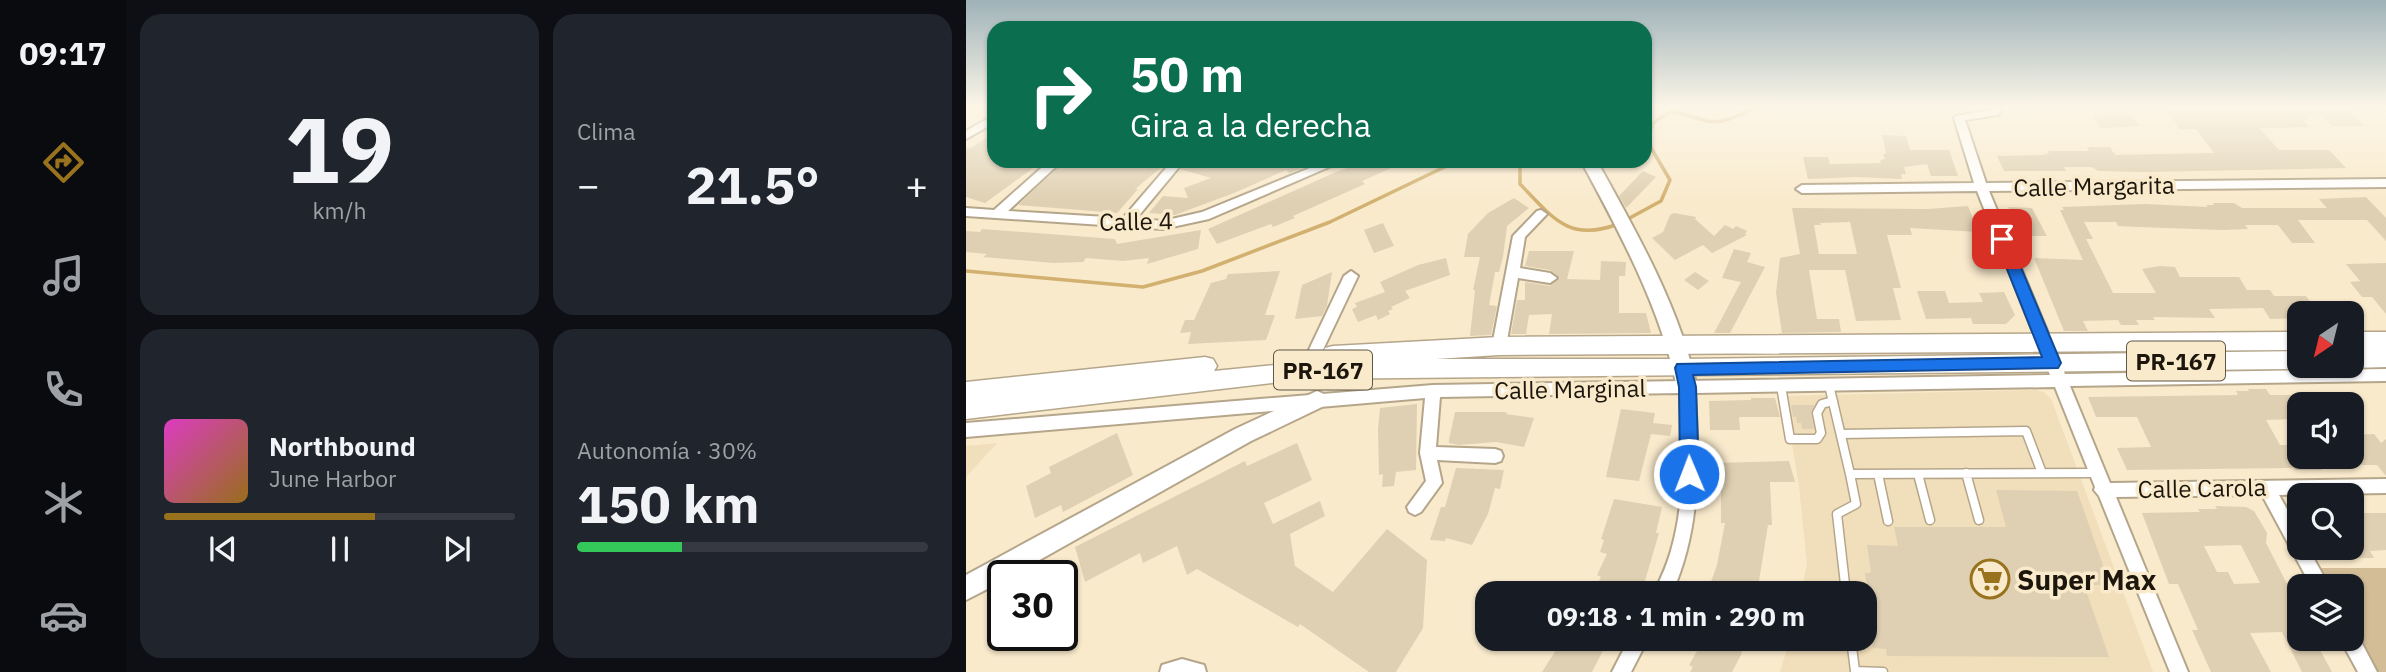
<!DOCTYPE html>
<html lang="es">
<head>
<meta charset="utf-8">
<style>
	:root { --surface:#171b24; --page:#20242c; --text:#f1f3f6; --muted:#9ea1a6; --line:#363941; --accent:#98721d }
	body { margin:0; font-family:"IBM Plex Sans",sans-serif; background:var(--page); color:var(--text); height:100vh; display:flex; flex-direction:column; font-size:26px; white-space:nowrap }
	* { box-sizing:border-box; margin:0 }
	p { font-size:23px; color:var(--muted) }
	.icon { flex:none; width:38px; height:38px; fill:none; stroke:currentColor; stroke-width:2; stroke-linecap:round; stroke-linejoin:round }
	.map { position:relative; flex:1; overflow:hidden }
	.side { display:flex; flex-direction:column; gap:14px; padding:14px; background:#0d0f14; width:840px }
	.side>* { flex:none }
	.hud { position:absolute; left:21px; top:21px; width:665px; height:147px; border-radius:21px; box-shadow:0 2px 5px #0004; background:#0b6e4f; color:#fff; overflow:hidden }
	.needle { width:46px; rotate:215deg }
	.tools { position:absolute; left:1321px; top:301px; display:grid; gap:14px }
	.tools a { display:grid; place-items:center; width:77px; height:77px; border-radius:14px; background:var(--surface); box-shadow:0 2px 5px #0004; font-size:35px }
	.speed { position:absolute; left:21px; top:560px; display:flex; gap:14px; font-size:35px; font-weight:700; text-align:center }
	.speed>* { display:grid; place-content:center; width:91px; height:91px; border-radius:50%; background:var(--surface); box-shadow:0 2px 5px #0004; line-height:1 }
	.speed .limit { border:4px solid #111; border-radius:10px; background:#fff; color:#111 }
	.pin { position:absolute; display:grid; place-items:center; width:60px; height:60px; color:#fff; margin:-30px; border-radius:14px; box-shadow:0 4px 10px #0006 }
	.me { position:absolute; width:77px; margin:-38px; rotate:359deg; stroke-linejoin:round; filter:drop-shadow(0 0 5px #0008) }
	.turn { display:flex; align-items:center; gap:24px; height:147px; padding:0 28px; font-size:32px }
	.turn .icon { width:91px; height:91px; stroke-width:2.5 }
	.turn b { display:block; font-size:49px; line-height:60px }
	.big { font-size:52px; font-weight:700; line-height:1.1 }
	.side .card { flex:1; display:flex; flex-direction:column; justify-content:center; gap:10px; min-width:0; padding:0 24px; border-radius:21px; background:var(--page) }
	.side .dial { align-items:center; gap:0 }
	.dial b { font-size:91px; line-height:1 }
	.song { display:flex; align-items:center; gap:21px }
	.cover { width:84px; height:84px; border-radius:10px; background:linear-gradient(135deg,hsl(310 70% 55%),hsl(40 70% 35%)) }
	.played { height:7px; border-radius:4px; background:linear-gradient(90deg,var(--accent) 60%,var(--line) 60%) }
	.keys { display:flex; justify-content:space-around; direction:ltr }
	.heat { display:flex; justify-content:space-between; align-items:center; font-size:38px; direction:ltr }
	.charge { height:10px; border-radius:5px; background:linear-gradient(90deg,#34c759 30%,var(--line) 0) }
	.side .tiles { flex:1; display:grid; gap:14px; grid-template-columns:repeat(2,1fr) }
	.trip { position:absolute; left:509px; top:581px; width:402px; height:70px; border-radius:21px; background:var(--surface); box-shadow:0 2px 5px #0004; font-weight:700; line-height:70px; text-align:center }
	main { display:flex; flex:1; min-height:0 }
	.tab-bar { display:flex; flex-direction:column; width:126px; justify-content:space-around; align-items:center; background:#090b0e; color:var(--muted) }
	.tab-bar .icon { width:49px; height:49px }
	.tab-bar .current { color:var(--accent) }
	.tab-bar b { font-size:32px; color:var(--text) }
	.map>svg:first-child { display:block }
	.built { fill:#f1deba }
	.green { fill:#d2bd96 }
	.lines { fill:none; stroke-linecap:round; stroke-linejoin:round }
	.stream { stroke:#d2b06f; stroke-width:3.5 }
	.building { fill:#dfd0b3; fill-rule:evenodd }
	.lane-casing { stroke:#b5a68b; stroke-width:11 }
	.street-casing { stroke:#b5a68b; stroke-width:4 }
	.secondary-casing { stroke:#b5a68b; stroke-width:4 }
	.primary-casing { stroke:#b5a68b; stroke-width:3 }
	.lane { stroke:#fff; stroke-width:8 }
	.street { fill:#fff; fill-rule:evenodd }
	.secondary { fill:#fff; fill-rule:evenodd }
	.primary { fill:#fff; fill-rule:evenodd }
	.route { fill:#1a73e8; stroke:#114b97; stroke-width:2 }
	.labels { text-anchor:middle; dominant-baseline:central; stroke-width:7; stroke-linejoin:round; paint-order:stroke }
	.shield { fill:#f9eacc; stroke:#5e5646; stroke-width:2 }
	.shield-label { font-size:23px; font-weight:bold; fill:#1c160c }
	.street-label { font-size:24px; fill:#1c160c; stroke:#f9eacc }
	.near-poi-label { font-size:28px; font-weight:bold; fill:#1c160c; stroke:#f9eacc; text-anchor:start }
</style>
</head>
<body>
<main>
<nav class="tab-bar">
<b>09:17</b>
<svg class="icon current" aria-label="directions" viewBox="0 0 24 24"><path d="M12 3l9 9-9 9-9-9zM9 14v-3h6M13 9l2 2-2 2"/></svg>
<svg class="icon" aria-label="music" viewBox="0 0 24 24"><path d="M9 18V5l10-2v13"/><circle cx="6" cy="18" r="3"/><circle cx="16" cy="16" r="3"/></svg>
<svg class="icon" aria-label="phone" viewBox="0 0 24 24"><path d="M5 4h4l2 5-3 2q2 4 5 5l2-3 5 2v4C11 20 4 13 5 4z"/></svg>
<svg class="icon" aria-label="climate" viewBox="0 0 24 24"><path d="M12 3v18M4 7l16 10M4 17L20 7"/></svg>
<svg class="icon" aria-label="car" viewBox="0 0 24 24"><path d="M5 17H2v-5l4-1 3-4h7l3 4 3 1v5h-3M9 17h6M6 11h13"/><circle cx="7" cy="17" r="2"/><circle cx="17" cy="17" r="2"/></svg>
</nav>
<section class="side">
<div class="tiles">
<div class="card dial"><b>19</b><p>km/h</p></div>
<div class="card"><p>Clima</p>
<div class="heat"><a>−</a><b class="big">21.5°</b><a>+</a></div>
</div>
<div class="card">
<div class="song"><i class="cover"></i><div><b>Northbound</b><p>June Harbor</p></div></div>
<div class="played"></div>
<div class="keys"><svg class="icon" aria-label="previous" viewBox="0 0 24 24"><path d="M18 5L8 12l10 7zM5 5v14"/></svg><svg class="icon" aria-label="pause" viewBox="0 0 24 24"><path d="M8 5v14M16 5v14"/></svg><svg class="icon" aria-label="next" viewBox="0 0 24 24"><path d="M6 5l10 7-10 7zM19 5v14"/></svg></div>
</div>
<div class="card"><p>Autonomía · 30%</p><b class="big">150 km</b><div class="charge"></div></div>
</div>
</section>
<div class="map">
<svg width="1420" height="672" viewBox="0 0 1420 672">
	<rect width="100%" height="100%" fill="#f9eacc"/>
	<!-- built -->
	<path class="built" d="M1069,390L1078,392L1085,399L1187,672H814L824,639H900V593H835L841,564L833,486L818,396Z
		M31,443L0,477V446Z"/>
	<!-- green -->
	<path class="green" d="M1353,568H1420V672H1413L1386,625V586H1364Z"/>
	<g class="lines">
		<!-- stream -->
		<path class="stream" d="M554,161V184C586,217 603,243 652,224
			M660,220L695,201L704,180L681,141L687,123L705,111C746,121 746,130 788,108
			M0,271L177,287L236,271L364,222L491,161"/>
	</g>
	<!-- building -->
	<path class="building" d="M1199,108H1381L1398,126H1366L1349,110L1338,121L1343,127L1293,128L1313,150H1363L1380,168L1178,172L1132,171L1126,167H1098L1100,171H1038L1031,156L1077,155L1083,153L1082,151H1123L1121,147H1144L1149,155L1248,153L1230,129H1214Z
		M1164,114L1174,126L1135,128L1126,115Z
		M28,133V161H77L19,203L0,197V147L5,148Z
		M916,135L940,136L944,150H983L992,176H965L961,164L938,167L940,174H935L936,179L891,177L842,179L837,157H862L864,164L915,163L914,160L919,159L917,154H920Z
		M99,161H203L169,189H172L151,213L52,205Z
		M221,161H353V162L323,173L320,170L268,193L209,215L183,213L197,196L222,198L218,188L245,178L214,169Z
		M401,161H441L396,181L399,184L327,216L329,218L307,227L305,224L251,244L242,229L370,172Z
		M677,171L690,177L660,208L653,196Z
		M1400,197L1420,218V241L1401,220H1332L1349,243H1326L1312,225H1279L1282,229L1257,230L1172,227L1152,226L1150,222H1118L1127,239H1120L1147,293H1190L1176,269L1194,266L1209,267L1214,277H1273L1281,290H1304L1308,296H1340L1352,312L1334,313V318L1304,319L1297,308L1243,309L1249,318L1187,317L1189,320H1170L1173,325H1155L1152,320L1117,321L1122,331H1098L1068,258L1117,260L1094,210H1098L1096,207L1179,204L1242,207L1240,205H1248L1247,203H1268L1276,208H1361L1353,199Z
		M548,198L563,208L541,226L537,257L533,272H529L523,305L531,306L525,335L504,336L509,290H507L514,257H498L502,234L522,213Z
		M1002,206L1012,232L944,228L946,235H921L935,288H927L935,320L890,321L879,270H843L851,319H873L875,332L816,333L810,293L814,258L834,254L826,208L962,209ZM884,222L891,254H853L848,225H855L854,223Z
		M1042,207L1066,208L1081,236H1060L1052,219H1048Z
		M708,213L730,217L729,219L748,236L759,225L767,229L770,226L781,231L779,234L781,235L746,253L737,245L709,260L686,238L697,232L704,215Z
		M417,223L428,246L408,253L398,230Z
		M16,229L149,239L151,244L235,230L232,249L181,264L183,258L157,261L120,258L117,262L88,263L17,257L21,254L0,252V231L14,232Z
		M768,249L785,253L781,262L799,267L764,333H748L775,282L756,278Z
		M563,251H608L601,279L634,280L635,261L660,262L659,276H653V313H680L685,333L583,334L586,314L563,315L560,334H545L551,300H559V282L584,286L594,278L584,270L559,266Z
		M480,258L484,275L439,291L444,298L425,307L427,309L422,311L424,314L412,320L410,315L392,322L386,309L391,307L389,303L419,292L414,282L452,265Z
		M1420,263V314L1406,297H1396L1384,282L1394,281L1380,264Z
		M314,271L299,315H309L300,340L222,344L225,332L214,333L219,320H228L245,283L260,279L262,274Z
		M366,272L361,306L356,316L329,319L336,285Z
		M729,272L743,281L732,290L718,280Z
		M951,291H979L983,303L1017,302L1013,293L1038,292L1049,315L1040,324H1007L1005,318L960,319Z
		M1282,389H1300L1304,395H1334V419L1300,420L1314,445H1334V457H1347L1356,470H1329L1327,468L1161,470L1151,448L1185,447L1171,417H1130L1122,397L1272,395L1270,391H1283Z
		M785,398H809L814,417H773L774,430H744L743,401L785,400Z
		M451,404L450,470L430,472L428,486L416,487L417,474L413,475L412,429L414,408Z
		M825,405H848L845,413L848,429H836L835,423H831L830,417H827Z
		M655,409L689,413L687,423L706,425L704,436L685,434L673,481L640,477Z
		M489,412H541L540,414L568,418L558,447L530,442L493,445L483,443V440Z
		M151,433L167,475L97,512L95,505L69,518L60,486L85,473L83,467Z
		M1408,434L1415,443L1420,439V476L1411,465H1396L1386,450V435Z
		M331,443L346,480L298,503L307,524L354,501L359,516L324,534L329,566L367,592L421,529L461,560L457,628L430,672H403L334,624L332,627L231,569L221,575L211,546L177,563L174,553L119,582L109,547L279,461L281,466Z
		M823,461L829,482H804L806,525H802L793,581L821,593H741L751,565L759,523H755V492H752L751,463Z
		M490,468L538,470L534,489L529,488L522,514L506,545L480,538L479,541L464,540L475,507H479Z
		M1030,490L1111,491L1144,585H1118L1143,657L921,656L920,649L907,648L904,630H908L899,573H905L901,545L932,546L928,527H1040Z
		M648,499L696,507L690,533H693L676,591L670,589L668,593H627L635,577L631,575L641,554L634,552L638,540L635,539Z
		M1249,506L1280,507L1288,511L1301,533L1300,543L1334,609V639H1348L1366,672H1336L1316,632L1284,633L1305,672H1245L1226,630H1232L1212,584H1203L1176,513L1234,512L1232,509H1251ZM1275,545L1294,583L1268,584L1262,572H1251L1238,546Z
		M1386,513H1420V550L1404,551L1408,558H1386Z
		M597,639H643L626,672H576Z
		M738,639H779L775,655L766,672H724L727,667L723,665Z"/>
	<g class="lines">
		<defs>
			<path id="lane" d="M863,385L884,474L1130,473
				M815,386L824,439H851L855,433L851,413L856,404L867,401
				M875,434L1060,431L1076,473
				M1000,473L1013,520
				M912,474L922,521
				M952,474L964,520
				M880,593L871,514L890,504L884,474
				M885,639L889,671L917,672"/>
			<path id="street" d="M1026,108H1036L1032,115L999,120L1020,183L1420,179V187L1023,191L1099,374L1420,369V381L1104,386L1144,483L1420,479V493L1313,495L1334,532V548H1342L1363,586H1345L1296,495L1150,497L1222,672H1204L1133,496L1128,490L1129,487L1089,387L729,393C733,462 735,528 706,593H688C695,578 702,563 706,547C720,497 716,444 714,393L474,397L470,447L529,449L535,451L537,456L535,461L529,463L471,460L476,483L455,512L449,515L443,512L441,507L460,481L454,453L459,398L0,437V423L467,385L1084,375L1011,191L836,193L830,189L836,185L1008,183L988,118L989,116L1024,110Z
				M28,115V123L0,139V131Z
				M83,161H96L42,211L157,218L206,161H218L170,219L197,221L236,212L361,161H377L243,219L197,229L0,216V208L28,210Z
				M575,210L581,214L559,237L554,268L584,273L591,278L584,283L552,278L540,346L538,350H528L526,346L547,236L571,211Z
				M385,271L392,276L354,356L352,360H342L340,356L378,276Z
				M1386,631L1390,632L1411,672H1392L1374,639H1386Z
				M663,639H682L665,672H646Z
				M216,659L238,665L240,672H194L196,665Z"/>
			<path id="secondary" d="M615,161H631C671,233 713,306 731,387L728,393L721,395L714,393L711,387C694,307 654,233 615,161Z
				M351,391L358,394L361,400L358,406L285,441L45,576H37V581L0,600V575L269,429Z"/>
			<path id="primary" d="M1334,332V350L533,355L470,359H717L1334,351V366H1343L1334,369L339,379L0,419V382L239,357L247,359L251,366L248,371L358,360L355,355L359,348L367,346L533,337Z
				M1386,332H1420V367L1386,368L1378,366H1386Z"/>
		</defs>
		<!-- lane casing -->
		<use href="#lane" class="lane-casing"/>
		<!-- street casing -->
		<use href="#street" class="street-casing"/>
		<!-- secondary casing -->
		<use href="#secondary" class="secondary-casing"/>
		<!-- primary casing -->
		<use href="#primary" class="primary-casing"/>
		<!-- lane -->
		<use href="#lane" class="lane"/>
		<!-- street -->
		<use href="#street" class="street"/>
		<!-- secondary -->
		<use href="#secondary" class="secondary"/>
		<!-- primary -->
		<use href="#primary" class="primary"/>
	</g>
	<!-- sky -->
	<linearGradient id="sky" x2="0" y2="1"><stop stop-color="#9fb2b8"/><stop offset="0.53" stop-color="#fcf6e8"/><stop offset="1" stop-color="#fcf6e8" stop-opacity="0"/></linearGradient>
	<rect width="1420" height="202" fill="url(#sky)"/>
	<!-- route -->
	<path class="route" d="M1036,234L1043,239L1095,363L1092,368L727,375L730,387L733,474L730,479L723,482L717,479L714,474L713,387L709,368L711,364L1076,357L1029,239Z"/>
	<!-- icons -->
	<defs>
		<symbol id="supermarket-ring" viewBox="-11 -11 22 22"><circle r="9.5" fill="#f9eacc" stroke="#98721d" stroke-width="1.5"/><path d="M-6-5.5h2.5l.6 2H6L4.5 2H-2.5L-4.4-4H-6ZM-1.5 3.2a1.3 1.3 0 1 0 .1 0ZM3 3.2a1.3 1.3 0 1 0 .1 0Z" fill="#98721d"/></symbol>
	</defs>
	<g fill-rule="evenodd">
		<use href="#supermarket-ring" x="1002" y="557" width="44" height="44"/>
	</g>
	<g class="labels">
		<!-- shield labels -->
		<g class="shield">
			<rect x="1161" y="341.5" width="98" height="39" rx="5"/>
			<rect x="308" y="350.5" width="98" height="39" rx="5"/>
		</g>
		<g class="shield-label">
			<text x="1210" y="361">PR-167</text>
			<text x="357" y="370">PR-167</text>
		</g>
		<!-- street labels -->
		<g class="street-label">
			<text transform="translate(1128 186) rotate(-1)">Calle Margarita</text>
			<text transform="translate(170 221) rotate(-1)">Calle 4</text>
			<text transform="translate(604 389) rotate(-1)">Calle Marginal</text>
			<text transform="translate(1236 488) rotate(-1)">Calle Carola</text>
		</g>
		<!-- near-poi labels -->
		<g class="near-poi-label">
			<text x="1051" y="579">Super Max</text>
		</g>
	</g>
</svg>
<div class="tools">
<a><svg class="needle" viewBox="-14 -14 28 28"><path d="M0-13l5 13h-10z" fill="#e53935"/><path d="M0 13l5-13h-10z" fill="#9ea1a6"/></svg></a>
<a><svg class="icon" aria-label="sound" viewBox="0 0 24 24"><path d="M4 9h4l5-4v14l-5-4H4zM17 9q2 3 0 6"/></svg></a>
<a><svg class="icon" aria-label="search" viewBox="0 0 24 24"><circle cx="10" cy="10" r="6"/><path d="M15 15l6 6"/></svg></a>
<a><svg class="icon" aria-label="layers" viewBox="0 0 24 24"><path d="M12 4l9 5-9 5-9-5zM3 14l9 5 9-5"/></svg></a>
</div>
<div class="speed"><div class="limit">30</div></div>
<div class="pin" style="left:1036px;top:239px;background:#d93025"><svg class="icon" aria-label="arrive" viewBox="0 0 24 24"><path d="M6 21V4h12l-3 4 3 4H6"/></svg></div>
<svg class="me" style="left:723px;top:474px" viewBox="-20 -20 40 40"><circle r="17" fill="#1a73e8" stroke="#fff" stroke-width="3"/><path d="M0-11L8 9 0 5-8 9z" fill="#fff"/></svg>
<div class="trip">09:18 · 1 min · 290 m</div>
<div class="hud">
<div class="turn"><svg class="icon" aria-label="right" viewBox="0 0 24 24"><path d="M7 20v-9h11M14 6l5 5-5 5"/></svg><div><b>50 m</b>Gira a la derecha</div></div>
</div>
</div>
</main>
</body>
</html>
